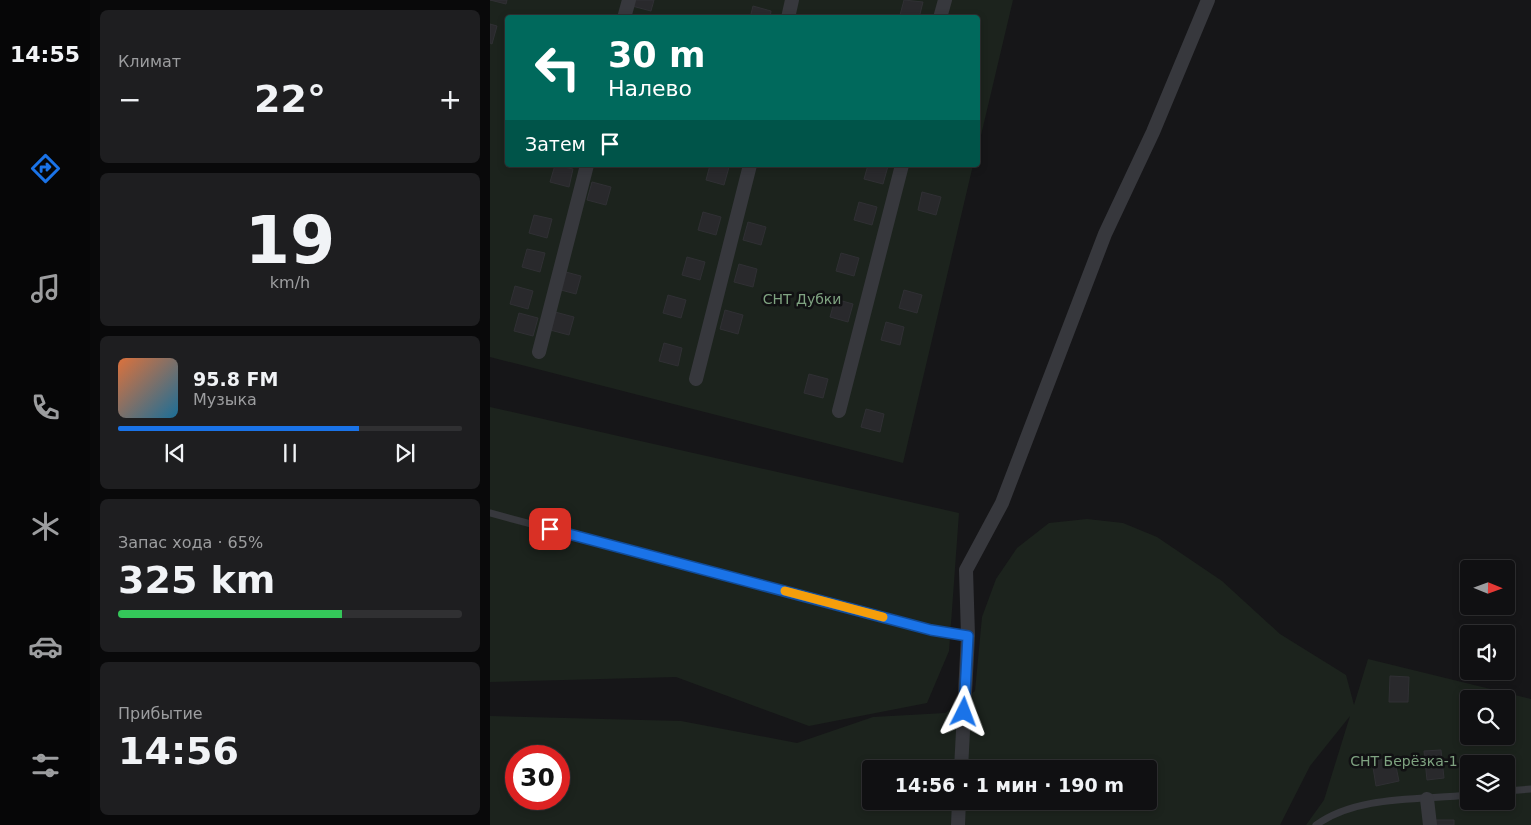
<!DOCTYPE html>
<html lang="ru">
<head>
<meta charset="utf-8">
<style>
	:root { --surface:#101012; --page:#1e1e20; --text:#f1f3f6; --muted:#9c9d9f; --line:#303032; --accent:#1a73e8 }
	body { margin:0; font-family:"DejaVu Sans",sans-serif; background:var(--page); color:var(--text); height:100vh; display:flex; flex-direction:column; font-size:19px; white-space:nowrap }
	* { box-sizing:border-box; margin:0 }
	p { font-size:16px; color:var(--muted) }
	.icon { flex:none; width:28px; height:28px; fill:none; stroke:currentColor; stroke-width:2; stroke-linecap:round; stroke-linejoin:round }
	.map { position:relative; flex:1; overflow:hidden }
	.details { display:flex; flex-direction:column; gap:10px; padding:10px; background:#09090a; width:400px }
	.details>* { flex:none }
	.guide { position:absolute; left:15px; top:15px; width:475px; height:152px; border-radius:5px; box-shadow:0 2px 8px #0003,0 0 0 1px var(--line); background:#00695c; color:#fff; overflow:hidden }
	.needle { width:32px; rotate:91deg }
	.tools { position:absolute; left:970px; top:560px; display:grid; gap:10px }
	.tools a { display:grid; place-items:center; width:55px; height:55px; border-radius:5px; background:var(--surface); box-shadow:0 2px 8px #0003,0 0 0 1px var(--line); font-size:25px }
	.speed { position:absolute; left:15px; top:745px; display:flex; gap:10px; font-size:25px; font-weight:700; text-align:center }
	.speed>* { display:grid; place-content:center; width:65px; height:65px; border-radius:50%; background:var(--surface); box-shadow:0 2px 8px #0003,0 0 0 1px var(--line); line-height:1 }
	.speed .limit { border:8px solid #d22; background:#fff; color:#111 }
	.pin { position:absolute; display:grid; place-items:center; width:42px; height:42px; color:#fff; margin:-21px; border-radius:10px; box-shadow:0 2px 8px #0006 }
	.me { position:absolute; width:55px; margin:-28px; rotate:3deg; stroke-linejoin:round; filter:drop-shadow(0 0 4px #0008) }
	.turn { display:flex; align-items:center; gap:18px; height:105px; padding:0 20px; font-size:22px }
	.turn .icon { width:65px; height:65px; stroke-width:2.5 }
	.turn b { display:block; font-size:35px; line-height:42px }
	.then { display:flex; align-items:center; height:48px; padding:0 20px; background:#0003; gap:10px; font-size:19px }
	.big { font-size:38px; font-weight:700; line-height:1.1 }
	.details .card { flex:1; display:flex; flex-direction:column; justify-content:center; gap:8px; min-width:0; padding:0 18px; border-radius:8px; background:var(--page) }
	.details .dial { align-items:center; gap:0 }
	.dial b { font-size:65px; line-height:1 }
	.song { display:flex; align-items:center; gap:15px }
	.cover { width:60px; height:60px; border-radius:8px; background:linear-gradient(135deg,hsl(20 70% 55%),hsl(200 70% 35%)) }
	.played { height:5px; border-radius:2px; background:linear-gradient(90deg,var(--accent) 70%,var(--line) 70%) }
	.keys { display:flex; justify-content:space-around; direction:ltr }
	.heat { display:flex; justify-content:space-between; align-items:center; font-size:28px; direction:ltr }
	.charge { height:8px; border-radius:4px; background:linear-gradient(90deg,#34c759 65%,var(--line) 0) }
	.trip { position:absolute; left:372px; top:760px; width:295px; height:50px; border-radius:5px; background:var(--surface); box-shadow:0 2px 8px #0003,0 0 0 1px var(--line); font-weight:700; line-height:50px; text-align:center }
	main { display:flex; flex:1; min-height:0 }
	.dock { display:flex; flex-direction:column; width:90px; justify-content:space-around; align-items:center; background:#060607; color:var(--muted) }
	.dock .icon { width:35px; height:35px }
	.dock .active { color:var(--accent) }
	.dock b { font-size:22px; color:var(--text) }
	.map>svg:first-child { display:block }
	.green { fill:#1c231d; fill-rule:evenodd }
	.building { fill:#29292c; stroke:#303034 }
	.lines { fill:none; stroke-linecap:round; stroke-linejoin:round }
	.service { stroke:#37383d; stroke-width:7 }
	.minor { stroke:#37383d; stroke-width:14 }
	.route-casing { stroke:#114b97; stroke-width:12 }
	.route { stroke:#1a73e8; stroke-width:9 }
	.slow { stroke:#f59e0b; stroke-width:9 }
	.labels { text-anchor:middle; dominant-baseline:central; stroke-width:5; stroke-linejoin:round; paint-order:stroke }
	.park-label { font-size:14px; fill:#7fa381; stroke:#111113 }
</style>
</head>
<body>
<main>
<nav class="dock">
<b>14:55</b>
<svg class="icon active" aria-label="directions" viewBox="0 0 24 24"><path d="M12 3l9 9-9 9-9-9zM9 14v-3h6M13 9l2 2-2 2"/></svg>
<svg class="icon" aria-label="music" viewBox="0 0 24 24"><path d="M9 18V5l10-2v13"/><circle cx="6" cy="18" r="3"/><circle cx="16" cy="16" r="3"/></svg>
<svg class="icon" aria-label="phone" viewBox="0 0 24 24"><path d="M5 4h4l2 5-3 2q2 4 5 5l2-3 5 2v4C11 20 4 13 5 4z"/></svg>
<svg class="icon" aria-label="climate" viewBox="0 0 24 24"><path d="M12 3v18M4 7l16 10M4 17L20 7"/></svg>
<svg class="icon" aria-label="car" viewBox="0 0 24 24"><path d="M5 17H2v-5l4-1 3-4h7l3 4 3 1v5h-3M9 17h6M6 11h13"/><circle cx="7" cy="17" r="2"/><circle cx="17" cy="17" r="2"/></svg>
<svg class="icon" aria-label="filters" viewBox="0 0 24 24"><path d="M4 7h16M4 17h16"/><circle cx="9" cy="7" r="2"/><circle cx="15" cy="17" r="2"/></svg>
</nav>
<section class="details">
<div class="card"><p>Климат</p>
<div class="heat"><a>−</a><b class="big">22°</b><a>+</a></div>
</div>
<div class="card dial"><b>19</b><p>km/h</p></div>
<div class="card">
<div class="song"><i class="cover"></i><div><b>95.8 FM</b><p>Музыка</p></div></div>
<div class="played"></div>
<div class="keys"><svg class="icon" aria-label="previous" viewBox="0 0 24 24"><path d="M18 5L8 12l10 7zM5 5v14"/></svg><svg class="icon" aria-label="pause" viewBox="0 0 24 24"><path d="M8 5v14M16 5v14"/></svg><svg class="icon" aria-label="next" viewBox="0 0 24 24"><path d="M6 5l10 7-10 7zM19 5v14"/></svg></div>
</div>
<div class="card"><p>Запас хода · 65%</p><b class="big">325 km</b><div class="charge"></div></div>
<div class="card"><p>Прибытие</p><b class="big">14:56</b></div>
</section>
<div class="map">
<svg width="1041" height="825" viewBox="0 0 1041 825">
	<rect width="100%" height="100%" fill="#161618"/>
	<!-- green -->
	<path class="green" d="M0,0H523L488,148V18H18V165H483L413,463L0,357Z
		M0,407L469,513L459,651L437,703L319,726L186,677L0,682Z
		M597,519L633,523L667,537L732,581L790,634L856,675L864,705L878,659L1041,699V825H816L834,800L860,716L820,766L790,825H0V716L191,721L307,743L383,717L455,713L485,691L492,617L506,579L527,548L559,523ZM979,699H1016V736H979ZM26,756H69V799H26ZM979,764H1016V801H979ZM381,769H659V801H381Z"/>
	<!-- building -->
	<path class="building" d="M0,0H17L16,4Z
		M144,0H164L161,11L142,6Z
		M414,0L433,2L429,18L410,15Z
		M263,6L281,11L280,18H260Z
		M0,24L7,26L2,44L0,43Z
		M65,165L83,169L79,187L60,182Z
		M220,165L239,167L234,185L216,180Z
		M378,165L398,166L393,184L374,179Z
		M102,182L121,187L116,205L97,200Z
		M432,192L451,197L446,215L428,210Z
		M369,202L387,207L382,225L364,220Z
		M213,212L231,217L226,235L208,230Z
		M44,215L62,219L57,238L39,233Z
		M258,222L276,227L271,245L253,240Z
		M37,249L55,253L50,272L32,267Z
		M351,253L369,258L364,276L346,271Z
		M197,257L215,262L210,280L192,275Z
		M249,264L267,269L263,287L244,282Z
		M72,271L91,276L86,294L67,289Z
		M25,286L43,291L38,309L20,304Z
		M414,290L432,295L427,313L409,308Z
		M178,295L196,300L191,318L173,313Z
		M345,299L363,304L358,322L340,317Z
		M235,310L253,315L248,334L230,329Z
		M65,312L84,317L79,335L60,330Z
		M29,313L48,318L43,336L24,331Z
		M396,322L414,327L410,345L391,340Z
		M174,343L192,348L188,366L169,361Z
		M319,374L338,379L333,398L314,393Z
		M376,409L394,414L390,432L371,427Z
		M900,676L919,677L918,702H899Z
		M951,750L954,778L937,780L934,751Z
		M904,757L909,781L886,786L882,761Z
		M942,820H964V825H942Z"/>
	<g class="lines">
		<!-- service -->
		<path class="service" d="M0,513L441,630L478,636
			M1016,791L1041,789
			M826,825C867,795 930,800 979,795"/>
		<!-- minor -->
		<path class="minor" d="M134,18L139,0
			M298,18L302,0
			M450,18L455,0
			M49,352L97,165
			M206,379L260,165
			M349,411L412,165
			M471,769L478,636L476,570L512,503L615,234L663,132L718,0
			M937,799L940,825
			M468,825L469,801"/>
	</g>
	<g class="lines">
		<defs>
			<path id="route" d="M60,529L441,630L478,636L474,712"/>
		</defs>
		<!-- route casing -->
		<use href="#route" class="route-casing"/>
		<!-- route -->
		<use href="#route" class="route"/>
		<!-- slow -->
		<path class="slow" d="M295,591L393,617"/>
	</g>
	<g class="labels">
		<!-- park labels -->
		<g class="park-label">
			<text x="312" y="299">СНТ Дубки</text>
			<text x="914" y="761">СНТ Берёзка-1</text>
		</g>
	</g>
</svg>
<div class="tools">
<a><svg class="needle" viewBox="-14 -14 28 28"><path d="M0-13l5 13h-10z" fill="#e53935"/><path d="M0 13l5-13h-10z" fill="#9c9d9f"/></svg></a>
<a><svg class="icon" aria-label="sound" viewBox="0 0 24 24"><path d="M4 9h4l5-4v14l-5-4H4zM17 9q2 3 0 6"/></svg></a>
<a><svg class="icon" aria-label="search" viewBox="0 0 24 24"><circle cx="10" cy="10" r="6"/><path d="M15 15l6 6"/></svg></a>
<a><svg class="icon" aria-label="layers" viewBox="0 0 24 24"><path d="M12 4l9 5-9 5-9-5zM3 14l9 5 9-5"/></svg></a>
</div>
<div class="speed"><div class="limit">30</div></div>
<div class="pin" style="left:60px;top:529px;background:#d93025"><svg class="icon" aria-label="arrive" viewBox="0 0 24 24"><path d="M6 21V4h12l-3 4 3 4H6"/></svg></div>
<svg class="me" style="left:474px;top:712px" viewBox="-20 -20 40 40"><path d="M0-17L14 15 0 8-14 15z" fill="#1a73e8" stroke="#fff" stroke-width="4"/></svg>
<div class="trip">14:56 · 1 мин · 190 m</div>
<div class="guide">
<div class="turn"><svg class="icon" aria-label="left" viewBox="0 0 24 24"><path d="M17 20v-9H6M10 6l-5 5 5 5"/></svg><div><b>30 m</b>Налево</div></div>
<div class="then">Затем<svg class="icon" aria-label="arrive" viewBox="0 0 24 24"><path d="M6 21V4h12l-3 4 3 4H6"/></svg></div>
</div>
</div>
</main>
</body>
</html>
